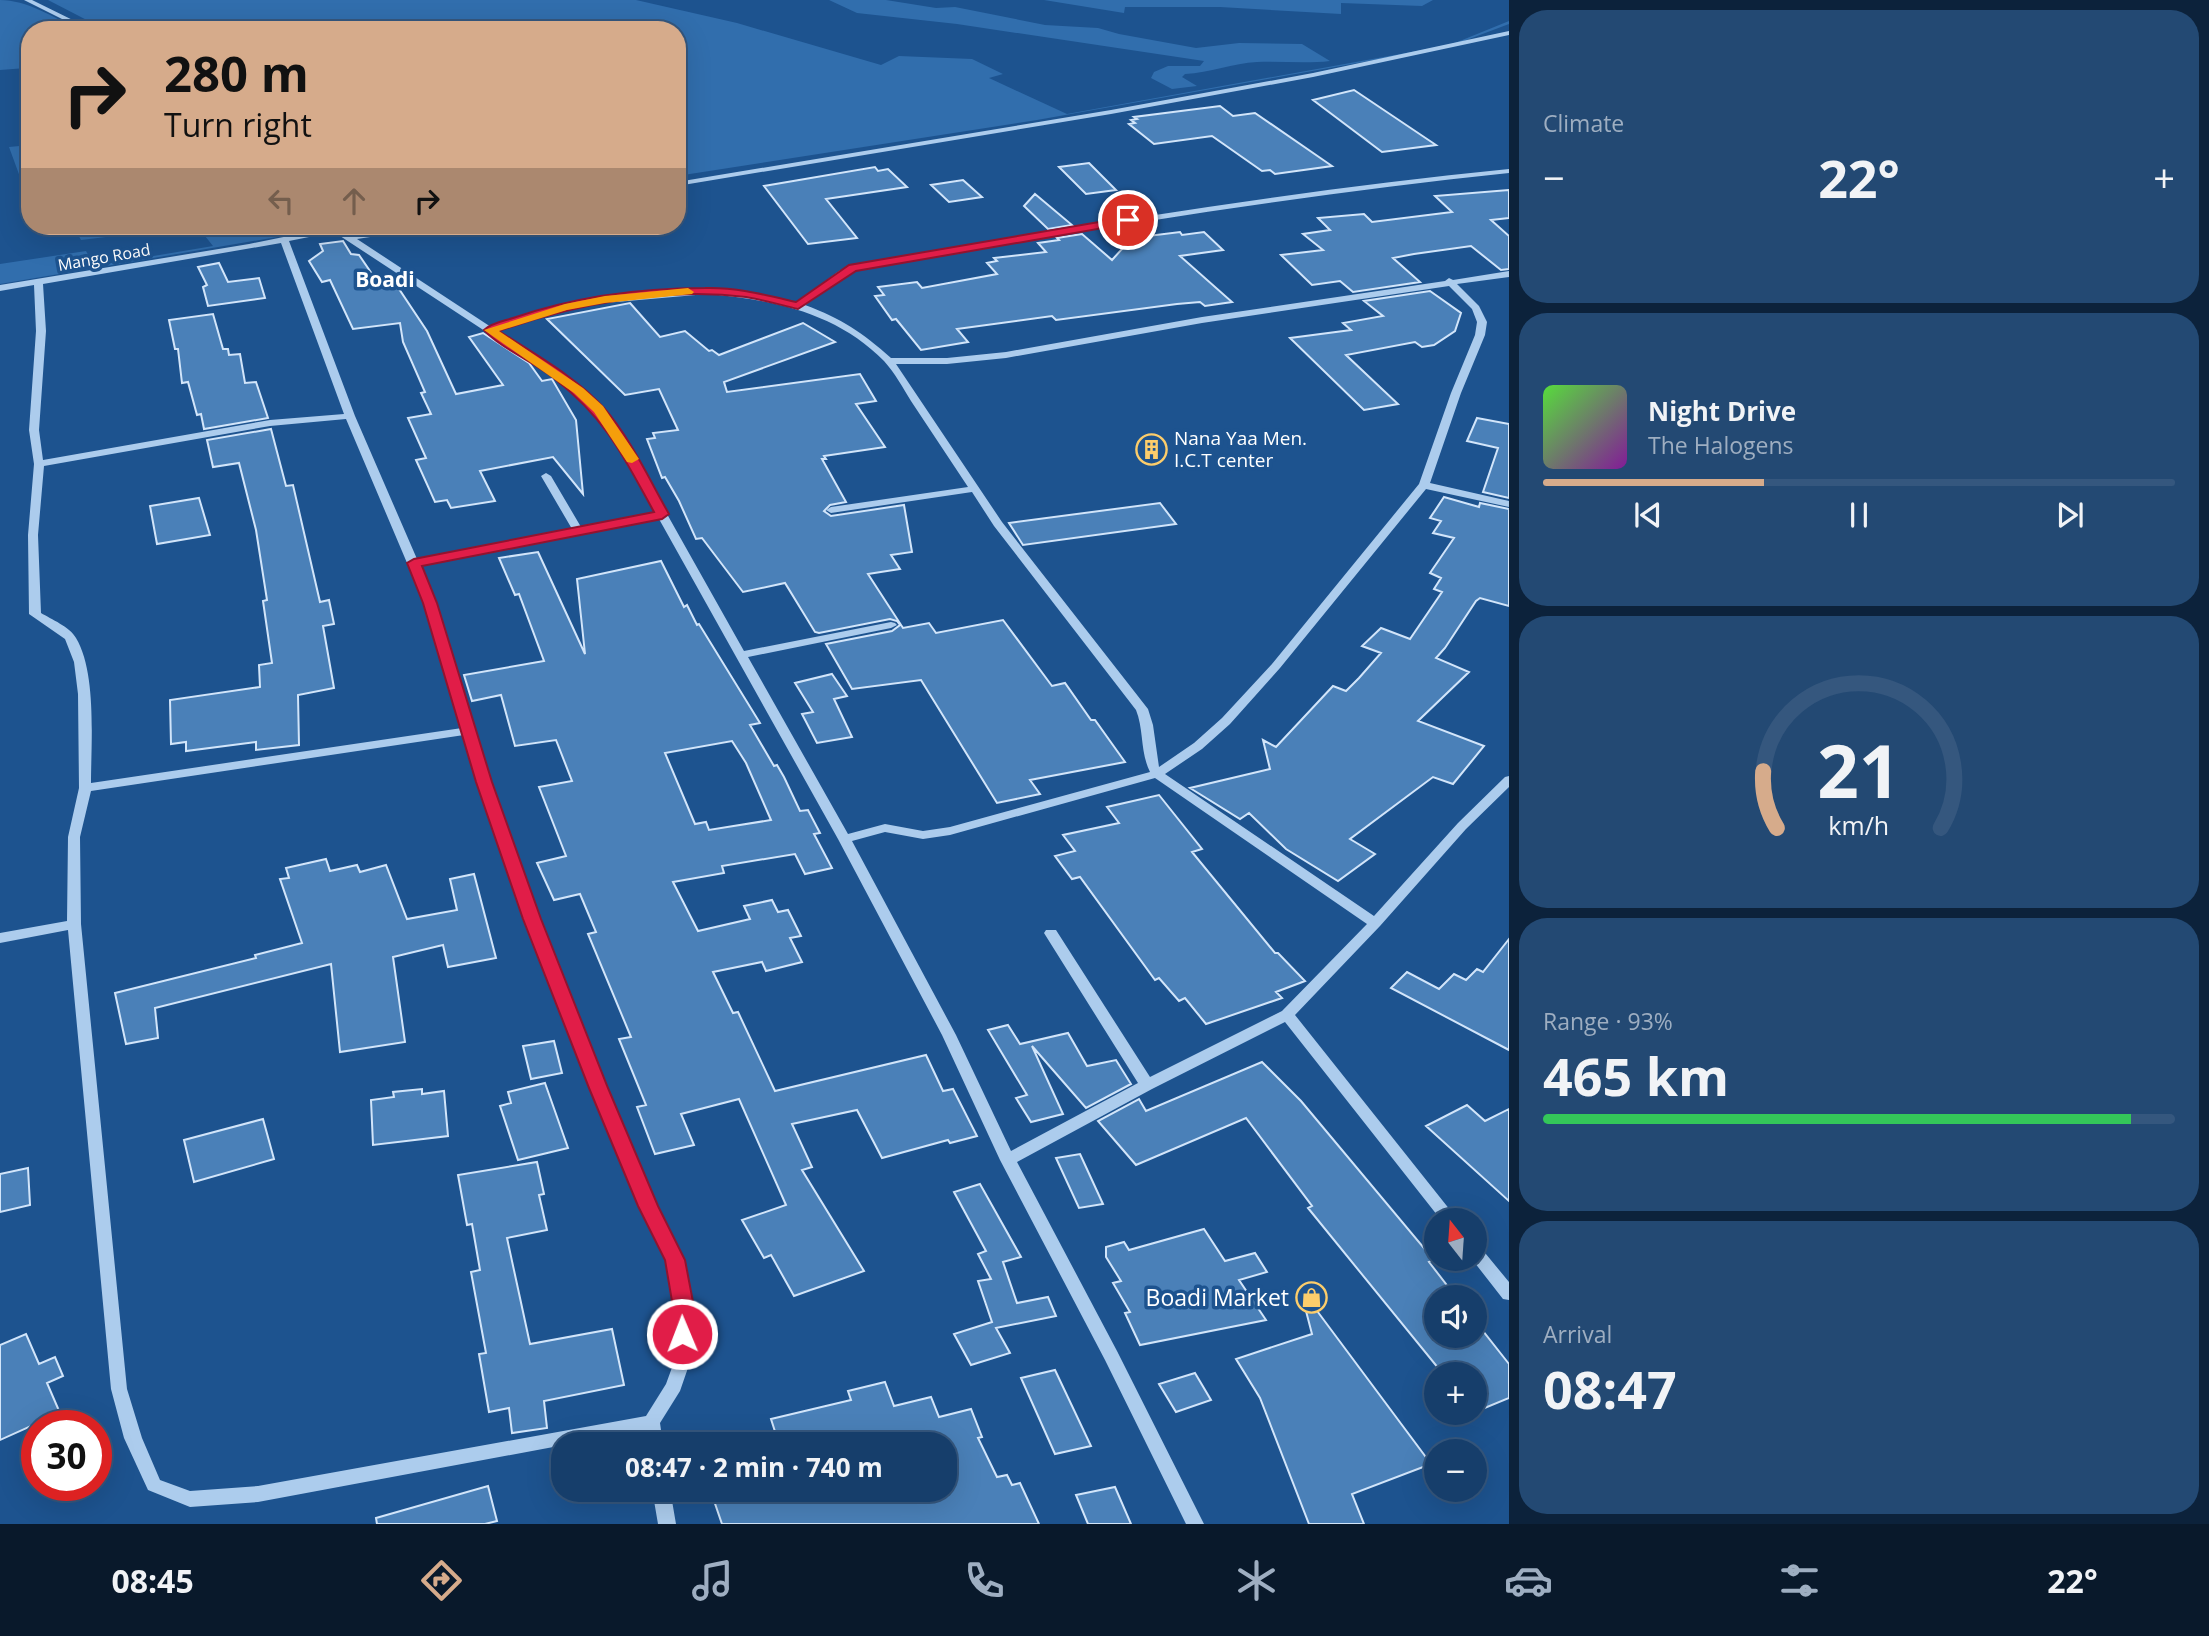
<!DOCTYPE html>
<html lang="en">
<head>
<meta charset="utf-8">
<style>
	:root { --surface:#163e6b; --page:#234973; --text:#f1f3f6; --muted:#9eaec1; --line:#35577e; --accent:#d6ab8b }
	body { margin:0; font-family:"Open Sans",sans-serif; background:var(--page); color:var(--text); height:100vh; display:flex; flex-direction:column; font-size:26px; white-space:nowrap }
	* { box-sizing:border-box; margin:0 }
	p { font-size:23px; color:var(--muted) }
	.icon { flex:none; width:38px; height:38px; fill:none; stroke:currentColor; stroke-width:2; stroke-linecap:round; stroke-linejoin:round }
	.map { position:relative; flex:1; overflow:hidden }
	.sheet { display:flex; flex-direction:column; gap:10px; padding:10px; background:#0c223b; width:700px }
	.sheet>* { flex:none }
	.top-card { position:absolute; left:21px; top:21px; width:665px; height:214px; border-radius:28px; box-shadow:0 7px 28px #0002,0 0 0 2px var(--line); background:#d6ab8b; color:#111; overflow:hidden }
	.needle { width:46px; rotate:343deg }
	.fabs { position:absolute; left:1424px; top:1208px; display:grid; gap:14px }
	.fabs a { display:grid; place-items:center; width:63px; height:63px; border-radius:50%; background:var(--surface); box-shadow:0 7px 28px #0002,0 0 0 2px var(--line); font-size:35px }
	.speed { position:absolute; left:21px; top:1410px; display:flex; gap:14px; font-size:35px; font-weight:700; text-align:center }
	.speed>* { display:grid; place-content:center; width:91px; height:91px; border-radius:50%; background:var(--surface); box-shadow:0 7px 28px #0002,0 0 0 2px var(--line); line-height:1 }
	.speed .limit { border:10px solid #d22; background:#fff; color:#111 }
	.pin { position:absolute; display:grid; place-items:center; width:60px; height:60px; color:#fff; margin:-30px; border:4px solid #fff; border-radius:50%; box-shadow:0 2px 7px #0007 }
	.me { position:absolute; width:77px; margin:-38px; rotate:359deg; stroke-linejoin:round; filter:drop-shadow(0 0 5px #0008) }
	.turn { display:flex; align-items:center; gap:24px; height:147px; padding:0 28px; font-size:32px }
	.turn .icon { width:91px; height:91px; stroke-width:2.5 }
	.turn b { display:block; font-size:49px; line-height:60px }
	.lanes { display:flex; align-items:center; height:66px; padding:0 28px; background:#0003; justify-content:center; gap:35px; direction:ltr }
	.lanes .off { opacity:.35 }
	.big { font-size:52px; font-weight:700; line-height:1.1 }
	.sheet .widget { flex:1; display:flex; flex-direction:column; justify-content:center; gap:10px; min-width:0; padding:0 24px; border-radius:28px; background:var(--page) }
	.sheet .dial { align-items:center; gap:0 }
	.dial svg { height:182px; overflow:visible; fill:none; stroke:var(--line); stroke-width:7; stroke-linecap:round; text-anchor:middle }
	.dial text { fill:var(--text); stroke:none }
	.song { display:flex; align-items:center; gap:21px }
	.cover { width:84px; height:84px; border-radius:10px; background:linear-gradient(135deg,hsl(110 70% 55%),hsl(290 70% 35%)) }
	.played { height:7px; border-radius:4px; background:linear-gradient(90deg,var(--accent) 35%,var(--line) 35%) }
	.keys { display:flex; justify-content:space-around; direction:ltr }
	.heat { display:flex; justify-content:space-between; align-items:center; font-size:38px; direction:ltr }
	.charge { height:10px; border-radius:5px; background:linear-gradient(90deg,#34c759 93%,var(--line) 0) }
	.trip { position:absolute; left:551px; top:1432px; width:406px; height:70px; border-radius:28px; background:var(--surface); box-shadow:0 7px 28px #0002,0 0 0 2px var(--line); font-weight:700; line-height:70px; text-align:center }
	.tab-bar { display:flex; height:112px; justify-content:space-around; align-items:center; background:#09192b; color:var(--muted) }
	.tab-bar .icon { width:49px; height:49px }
	.tab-bar .on { color:var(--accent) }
	.tab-bar b { font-size:32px; color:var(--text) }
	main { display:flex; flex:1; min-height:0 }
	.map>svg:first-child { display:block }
	.green { fill:#316ead }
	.building { fill:#4a80b8; stroke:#d2e5fa; stroke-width:2; fill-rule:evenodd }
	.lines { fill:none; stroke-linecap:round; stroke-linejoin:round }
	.minor { fill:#accced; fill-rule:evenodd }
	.route { fill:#e11d48; stroke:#92132f; stroke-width:2 }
	.slow { fill:#f59e0b }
	.labels { text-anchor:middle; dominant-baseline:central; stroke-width:7; stroke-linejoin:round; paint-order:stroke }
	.far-street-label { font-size:16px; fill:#fff; stroke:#1d538f }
	.poi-label { font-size:19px; fill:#fff; stroke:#1d538f; text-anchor:start }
	.far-district-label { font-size:21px; font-weight:bold; fill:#fff; stroke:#1d538f }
	.near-poi-label { font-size:23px; fill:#fff; stroke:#1d538f; text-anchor:end }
</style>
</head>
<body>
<main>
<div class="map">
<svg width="1509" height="1524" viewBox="0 0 1509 1524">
	<rect width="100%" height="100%" fill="#1d538f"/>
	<!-- green -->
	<path class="green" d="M0,0C26,0 55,17 77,30H30V71L26,68L0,70Z
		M48,0H636L737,23L881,65L899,56L972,59L1003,74L989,78L1067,114L1450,45L1509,21V24L1456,44L1380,59L1037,120L677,176V30H106Z
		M829,0H886L936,8L955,7L1045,25L1098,28L1119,34L1196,48L1239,43L1302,44L1330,61C1306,64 1281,61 1257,62C1233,63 1210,73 1185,74L1182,77L1197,86L1172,89L1151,78L1154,72L1168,66H1200L1204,61L957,24L857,13Z
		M1044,0H1433L1422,6L1341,3V14L1220,7H1125L1124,13Z
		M30,145V175L20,177L9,147Z
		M103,226H311L289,235L0,284V264L86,251L94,266L213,246L197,226L81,240L76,231Z"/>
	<!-- building -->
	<path class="building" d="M1354,90L1436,145L1382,152L1313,100Z
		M1220,106L1233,116L1255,113L1332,166L1275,174L1270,170L1262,171L1212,136L1154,144L1129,124L1135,123L1131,120L1137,119L1134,117Z
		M1089,163L1116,190L1086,194L1059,167Z
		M875,167L878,171L888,169L907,187L826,199L857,238L808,244L764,186Z
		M963,180L982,197L949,202L931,185Z
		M1509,190V218L1491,220L1509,236V269L1501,270L1471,246L1414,254L1393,258L1420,282L1353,292L1340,281L1312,285L1281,255L1323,250L1303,234L1330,230L1318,218L1364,214L1372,222L1452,212L1435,196Z
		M1035,194L1072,225L1048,229L1024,206Z
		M1180,232L1182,235L1204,232L1223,250L1180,256L1232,302L1205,306L1200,302L1177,304L1056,320L1052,316L957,329L968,342L921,350L896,319L892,320L875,296L884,295L878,287L917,282L922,288L997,274L987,263L997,261L994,258L1046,252L1038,243L1059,240L1057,238L1082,234L1112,260L1132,238Z
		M343,241L351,254L359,255L381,287L395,283L427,331L456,394L503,385L469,337L483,333L529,363L542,381L552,379L576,420L583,494L553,457L480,471L495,501L451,508L447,500L435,502L416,460L426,458L408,418L431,414L421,393L425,392L403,342L400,323L353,329L330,280L322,282L309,261L323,251L320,244Z
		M219,263L228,282L259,278L265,298L208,306L203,287L207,285L198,267Z
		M1430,291L1461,313L1455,331L1434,345L1422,347L1415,342L1346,355L1398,404L1364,410L1290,338L1351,330L1343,323L1383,316L1364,301Z
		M630,303L660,337L685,331L709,351L712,350L719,355L803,323L835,342L724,382L727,392L860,374L876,401L856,404L885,447L824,456L826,459H822L846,502L830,505L824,511L831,516L904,505L912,552L891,555L900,569L868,574L903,628L929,623L936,633L1003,620L1052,686L1065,683L1091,720H1095L1125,762L1030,780L1040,794L997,803L921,680L852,689L826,644L892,631L900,625L897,621L890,619L819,633L815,632L785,583L743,592L702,538L696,539L679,501L665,477L662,478L647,439L655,438L653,433L678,430L659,389L625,395L547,319Z
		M213,314L223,349H228L229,355L240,354L245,383L256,382L268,418L204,429L201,414L197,415L188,382L182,383L178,349H175L169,320Z
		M1477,418L1509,424V498L1483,492L1498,448L1467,441Z
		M271,429L286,486L293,485L320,602L329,600L334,624L323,626L334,688L298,695L299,745L256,750V742L186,751V742L171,744L170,700L260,687L259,665L272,663L263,601L267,600L256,530L239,463L213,467L207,440Z
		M1444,497L1479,507L1480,503L1509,509V606L1480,598L1476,601L1445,648L1436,658L1469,672L1418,721L1484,746L1453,784L1433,777L1350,839L1375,854L1338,881L1286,849L1249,813L1240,819L1190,788L1270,769L1263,740L1276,747L1333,686L1346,691L1359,678L1381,653L1362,646L1381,628L1410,639L1442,592L1434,589L1441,578L1430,573L1454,538L1433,533L1441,521L1430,518Z
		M199,498L210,535L157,544L150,506Z
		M1160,503L1176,524L1023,545L1009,523Z
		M538,552L585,654L577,579L661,561L684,607L687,605L697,625L699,624L760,723L750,725L774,766L777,765L784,777L800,811L808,810L820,833L814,834L832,868L805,874L795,854L722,866L724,873L673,882L698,931L750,919L744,906L772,900L778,912L788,910L801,936L790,938L802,962L766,971L762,962L713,972L733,1013L738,1012L775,1091L926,1055L943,1091L953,1089L977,1136L950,1143L948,1140L882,1158L857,1110L792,1124L812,1167L802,1170L864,1271L794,1296L771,1255L764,1258L742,1220L786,1205L739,1099L681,1114L694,1145L655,1154L637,1107L646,1105L619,1039L631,1037L588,934L596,932L580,894L554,900L537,863L566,856L539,787L572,781L556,740L515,746L501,695L472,701L464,675L544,661L519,594L515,595L499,558ZM732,741L746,763L771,820L709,830L706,822L695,824L665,753Z
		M832,674L847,696L834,699L852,737L817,743L802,714L813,712L795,683Z
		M1159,795L1202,849L1192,852L1275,953H1278L1305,981L1276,992L1282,998L1206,1024L1185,998L1179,1001L1159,978L1155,980L1080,877L1072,879L1055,856L1075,851L1063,835L1119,823L1107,807Z
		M326,859L330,871L357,865L360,872L386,865L407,919L457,910L450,879L474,874L496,958L448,967L443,945L393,957L405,1042L340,1052L331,964L155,1008L158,1038L126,1044L115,993L256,958L255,955L302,943L280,879L289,878L286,868Z
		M1509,939V1050L1391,988L1407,972L1439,989L1454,974L1466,980L1477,969L1483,972Z
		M1008,1025L1020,1044L1068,1033L1087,1066L1116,1060L1131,1084L1086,1108L1032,1046L1063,1114L1031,1122L1016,1098L1027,1095L988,1030Z
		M554,1041L562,1073L531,1079L523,1046Z
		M1262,1062L1301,1101L1434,1260L1429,1262L1456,1297H1437V1335H1475V1321L1509,1364V1398L1475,1412V1374H1443L1308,1208L1312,1206L1246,1118L1136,1165L1098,1121L1139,1099L1146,1111Z
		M545,1083L568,1148L518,1160L500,1106L511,1103L508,1092Z
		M422,1089V1094L444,1091L448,1136L373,1145L371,1100L394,1097L393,1092Z
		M1467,1105L1485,1121L1509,1109V1201L1426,1126Z
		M263,1119L274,1159L194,1182L184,1140Z
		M1080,1154L1103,1204L1079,1208L1056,1158Z
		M537,1162L544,1194L539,1195L547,1230L507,1238L530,1344L612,1329L624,1385L544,1401L547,1428L512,1433L509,1408L489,1412L479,1354L486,1353L471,1272L480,1270L472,1224L467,1225L458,1175Z
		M28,1168L30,1205L0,1212V1174Z
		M980,1184L1021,1257L1003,1262L1017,1303L1048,1297L1056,1316L996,1328L1010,1353L971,1365L954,1334L992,1322L978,1281L991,1279L978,1254L986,1251L954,1192Z
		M1204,1229L1225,1261L1255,1253L1267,1272L1239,1280L1266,1320L1140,1345L1125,1313L1130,1312L1113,1283L1121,1281L1106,1257V1247L1124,1242L1129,1250Z
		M1300,1288L1431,1464L1352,1494L1364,1524H1309L1260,1398L1236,1359L1312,1334Z
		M26,1334L39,1364L55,1357L63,1376L47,1383L60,1413L0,1440V1345Z
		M1055,1370L1091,1446L1055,1454L1021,1378Z
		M1195,1373L1211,1400L1176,1412L1159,1384Z
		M885,1382L894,1406L931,1397L939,1417L971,1409L982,1437L978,1438L997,1477L1007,1475L1012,1485L1020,1483L1039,1524H722L710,1489H945V1444H779L771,1419L851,1400L848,1391Z
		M488,1486L497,1521L485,1524H377L376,1518Z
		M1115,1487L1131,1524H1088L1076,1495Z"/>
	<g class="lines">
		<!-- minor -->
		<path class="minor" d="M24,0H32L93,30H84Z
			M1509,31V35L1313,77L1111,114L677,186V182L1111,110L1313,73Z
			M1509,169V173C1290,196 1073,232 855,270L845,275L805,305C842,319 862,332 891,358H947L1006,352L1202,317L1445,281L1449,278L1453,280L1509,271V277L1457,284L1479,306L1487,322L1485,335L1461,393L1430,483L1509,501V507L1426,489L1280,668L1230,724L1202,749L1165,774L1374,916L1458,823L1505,777L1509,776V787L1466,829L1380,926L1295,1015L1458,1220H1441L1285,1022L1152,1089L1017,1162L1117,1351L1204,1524H1186L1105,1360L1000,1160L942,1035L838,839L659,519L419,565L436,603L490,782L539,919L605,1088L656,1206L683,1260L691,1307L690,1362L680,1391L660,1423L663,1444H645L644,1431L564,1444V1445L258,1502L190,1507L148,1490L124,1438L111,1389L68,930L0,943V933L67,921L68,837L79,788L78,694L74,662L65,639L29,614L28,535L34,464L29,430L36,331L34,285L0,291V285L249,244L328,228L327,226H336L350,235L408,226H427L423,229L357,239L491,327L542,309L605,297L707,288L747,291L796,303L839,271L853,265C1071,227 1289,191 1509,169ZM334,232L555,377L595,411L612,435L656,513L581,527L551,476L546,473L541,476L572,529L417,559L355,416L289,241ZM281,243L344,414L270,420L43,460L39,430L46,331L43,284ZM1449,286L1472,309L1477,322L1475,335L1451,393L1419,484L1272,664L1222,718L1194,743L1159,767L1153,725L1148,709L1002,522L896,364H947L1006,358L1202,323ZM707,294C772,299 837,313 884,361C895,373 903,388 911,401C930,430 949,458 968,487L831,507L826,510L831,513L972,492L994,526L1136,710C1144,730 1140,752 1150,772L950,827L923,831L885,824L848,834L748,657L891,628L897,625L895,623L891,622L744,651L622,434C587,387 545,362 497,331L547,313L605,303ZM346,419L424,603L462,728L91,783C91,743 97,673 76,638C70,627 51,619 41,613L38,535L44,466L270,426ZM464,735L478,782L525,919L591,1088L640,1206L667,1260L675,1307L674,1362L666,1384L646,1416L258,1486L190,1491L160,1480L142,1438L127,1389L81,924L80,837L91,791ZM1155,778L1367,924L1282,1011L1150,1077L1056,930H1046L1044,933L1138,1083L1011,1151L956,1035L852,841L885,832L923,839L950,835Z
			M1475,1246L1481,1248L1509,1282V1300L1503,1299L1471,1258H1475Z
			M652,1489H670L676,1524H658Z"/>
	</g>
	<!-- route -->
	<path class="route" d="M1128,217L1132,218V223L856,271L798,309C781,305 764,300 746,297C664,287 576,304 499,331C534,354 575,376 604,408C631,439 649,479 669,514L662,519L422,566L437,603L492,782L541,919L608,1088L658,1206L685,1260L694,1307L693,1334L690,1341L682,1343L675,1341L672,1334L673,1307L665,1260L638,1206L589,1088L523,919L476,782L423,603L407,563L414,559L654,512C623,456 607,420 555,379C533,361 503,350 484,330C491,323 504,321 513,318C574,297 641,288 705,288C736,287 766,295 796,302L849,265Z"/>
	<!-- slow -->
	<path class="slow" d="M688,288L694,292L692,294L605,303L567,310L499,331L583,388L603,406L639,459L632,463L627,462L594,412L574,393L484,330L565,304L605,296Z"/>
	<!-- icons -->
	<defs>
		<symbol id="building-ring" viewBox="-11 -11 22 22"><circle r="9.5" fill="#1d538f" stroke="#fccd6b" stroke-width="1.5"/><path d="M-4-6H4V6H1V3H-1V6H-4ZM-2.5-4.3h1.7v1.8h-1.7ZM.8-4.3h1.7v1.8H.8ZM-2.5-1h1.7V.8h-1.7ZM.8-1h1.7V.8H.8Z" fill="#fccd6b"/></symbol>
		<symbol id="shop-ring" viewBox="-11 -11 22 22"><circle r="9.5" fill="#1d538f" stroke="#fccd6b" stroke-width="1.5"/><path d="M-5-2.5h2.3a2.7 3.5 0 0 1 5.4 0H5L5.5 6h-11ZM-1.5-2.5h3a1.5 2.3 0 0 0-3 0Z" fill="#fccd6b"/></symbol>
	</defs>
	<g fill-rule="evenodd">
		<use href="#building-ring" x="1134" y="432" width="35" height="35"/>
		<use href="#shop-ring" x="1294" y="1280" width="35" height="35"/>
	</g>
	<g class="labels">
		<!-- far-street labels -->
		<g class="far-street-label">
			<text transform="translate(104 257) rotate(-10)">Mango Road</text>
		</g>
		<!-- poi labels -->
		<g class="poi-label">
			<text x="1174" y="438">Nana Yaa Men.<tspan x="1174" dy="22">I.C.T center</tspan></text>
		</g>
		<!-- far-district labels -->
		<g class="far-district-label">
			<text x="385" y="279">Boadi</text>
		</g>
		<!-- near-poi labels -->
		<g class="near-poi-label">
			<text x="1289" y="1297">Boadi Market</text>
		</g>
	</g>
</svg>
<div class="fabs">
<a><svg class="needle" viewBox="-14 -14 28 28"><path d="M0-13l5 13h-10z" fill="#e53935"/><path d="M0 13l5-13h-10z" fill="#9eaec1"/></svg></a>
<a><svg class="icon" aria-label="sound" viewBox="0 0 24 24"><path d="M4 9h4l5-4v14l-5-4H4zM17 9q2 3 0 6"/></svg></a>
<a>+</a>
<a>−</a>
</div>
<div class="speed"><div class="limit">30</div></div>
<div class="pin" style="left:1128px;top:220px;background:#d93025"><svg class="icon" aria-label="arrive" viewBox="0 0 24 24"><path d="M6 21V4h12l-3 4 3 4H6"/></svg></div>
<svg class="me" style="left:682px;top:1334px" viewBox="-20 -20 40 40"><circle r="17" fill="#e11d48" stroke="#fff" stroke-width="3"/><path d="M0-11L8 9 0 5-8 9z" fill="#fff"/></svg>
<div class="trip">08:47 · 2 min · 740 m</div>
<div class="top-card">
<div class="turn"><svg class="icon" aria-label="right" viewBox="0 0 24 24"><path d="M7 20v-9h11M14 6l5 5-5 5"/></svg><div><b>280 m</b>Turn right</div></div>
<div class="lanes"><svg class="icon off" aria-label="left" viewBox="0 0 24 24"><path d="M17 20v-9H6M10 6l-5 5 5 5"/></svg><svg class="icon off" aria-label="ahead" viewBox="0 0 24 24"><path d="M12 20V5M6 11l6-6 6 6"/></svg><svg class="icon" aria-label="right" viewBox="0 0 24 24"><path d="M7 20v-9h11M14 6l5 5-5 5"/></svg></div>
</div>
</div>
<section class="sheet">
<div class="widget"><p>Climate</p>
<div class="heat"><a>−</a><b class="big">22°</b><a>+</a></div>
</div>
<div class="widget">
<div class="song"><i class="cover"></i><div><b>Night Drive</b><p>The Halogens</p></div></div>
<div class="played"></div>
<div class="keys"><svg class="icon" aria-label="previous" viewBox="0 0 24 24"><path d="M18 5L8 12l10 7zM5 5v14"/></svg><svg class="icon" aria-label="pause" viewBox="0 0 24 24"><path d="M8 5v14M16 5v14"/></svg><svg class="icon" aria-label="next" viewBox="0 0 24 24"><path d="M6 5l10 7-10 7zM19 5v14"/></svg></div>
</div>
<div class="widget dial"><svg viewBox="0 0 100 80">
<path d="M14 69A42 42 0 1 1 86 69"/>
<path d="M14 69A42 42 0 0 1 8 44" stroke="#d6ab8b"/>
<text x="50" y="56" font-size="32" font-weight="700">21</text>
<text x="50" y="72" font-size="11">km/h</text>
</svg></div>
<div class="widget"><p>Range · 93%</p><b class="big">465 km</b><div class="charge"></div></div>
<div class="widget"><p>Arrival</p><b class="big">08:47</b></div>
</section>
</main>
<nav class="tab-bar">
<b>08:45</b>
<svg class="icon on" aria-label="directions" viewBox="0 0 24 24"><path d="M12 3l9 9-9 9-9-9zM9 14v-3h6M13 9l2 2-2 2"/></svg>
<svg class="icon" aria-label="music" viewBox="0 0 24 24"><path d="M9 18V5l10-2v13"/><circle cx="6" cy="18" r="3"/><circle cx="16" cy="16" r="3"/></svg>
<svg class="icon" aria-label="phone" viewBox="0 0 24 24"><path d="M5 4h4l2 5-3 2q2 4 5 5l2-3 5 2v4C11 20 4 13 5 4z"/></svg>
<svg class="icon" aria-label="climate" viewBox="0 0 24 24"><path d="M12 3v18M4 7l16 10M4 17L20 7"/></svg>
<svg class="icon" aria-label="car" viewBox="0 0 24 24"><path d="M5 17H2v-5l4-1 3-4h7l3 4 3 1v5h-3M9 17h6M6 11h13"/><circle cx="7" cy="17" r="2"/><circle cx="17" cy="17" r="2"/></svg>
<svg class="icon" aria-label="filters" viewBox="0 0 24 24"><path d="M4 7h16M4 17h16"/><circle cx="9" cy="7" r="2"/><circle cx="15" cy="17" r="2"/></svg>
<b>22°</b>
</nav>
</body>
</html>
